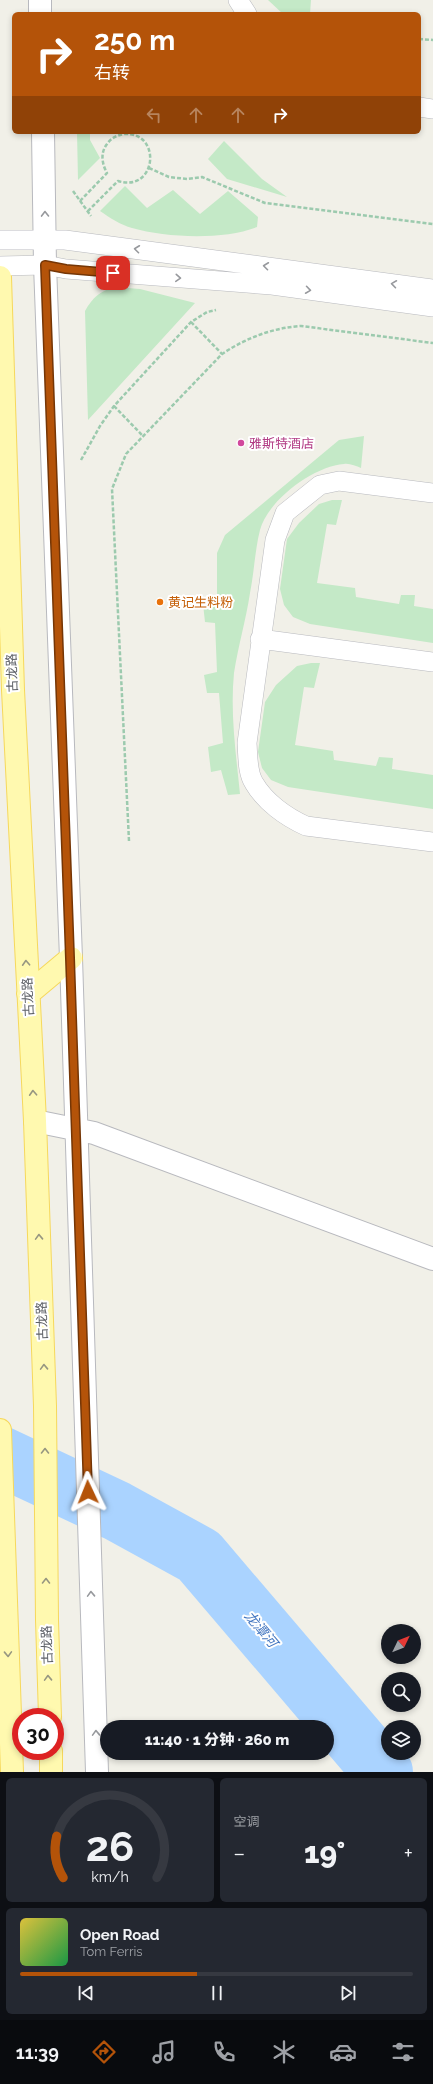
<!DOCTYPE html>
<html lang="zh">
<head>
<meta charset="utf-8">
<style>
	:root { --surface:#171b24; --page:#242831; --text:#f1f3f6; --muted:#9ea1a6; --line:#363941; --accent:#b45309 }
	body { margin:0; font-family:Raleway,"Noto Sans SC",sans-serif; background:var(--page); color:var(--text); height:100vh; display:flex; flex-direction:column; font-size:15px; white-space:nowrap }
	* { box-sizing:border-box; margin:0 }
	p { font-size:13px; color:var(--muted) }
	.icon { flex:none; width:22px; height:22px; fill:none; stroke:currentColor; stroke-width:2; stroke-linecap:round; stroke-linejoin:round }
	.map { position:relative; height:1772px; overflow:hidden }
	.panel { display:flex; flex-direction:column; gap:6px; padding:6px; background:#0d0f14; flex:1 }
	.panel>* { flex:none }
	.top-card { position:absolute; left:12px; top:12px; width:409px; height:122px; border-radius:6px; box-shadow:0 2px 6px #0003; background:#b45309; color:#fff; overflow:hidden }
	.needle { width:26px; rotate:47deg }
	.tools { position:absolute; left:381px; top:1624px; display:grid; gap:8px }
	.tools a { display:grid; place-items:center; width:40px; height:40px; border-radius:50%; background:var(--surface); box-shadow:0 2px 6px #0003; font-size:20px }
	.speed { position:absolute; left:12px; top:1708px; display:flex; gap:8px; font-size:20px; font-weight:700; text-align:center }
	.speed>* { display:grid; place-content:center; width:52px; height:52px; border-radius:50%; background:var(--surface); box-shadow:0 2px 6px #0003; line-height:1 }
	.speed .limit { border:6px solid #d22; background:#fff; color:#111 }
	.pin { position:absolute; display:grid; place-items:center; width:34px; height:34px; color:#fff; margin:-17px; border-radius:8px; box-shadow:0 2px 6px #0006 }
	.me { position:absolute; width:44px; margin:-22px; rotate:358deg; stroke-linejoin:round; filter:drop-shadow(0 0 3px #0008) }
	.turn { display:flex; align-items:center; gap:14px; height:84px; padding:0 16px; font-size:18px }
	.turn .icon { width:52px; height:52px; stroke-width:2.5 }
	.turn b { display:block; font-size:28px; line-height:34px }
	.lanes { display:flex; align-items:center; height:38px; padding:0 16px; background:#0003; justify-content:center; gap:20px; direction:ltr }
	.lanes .off { opacity:.35 }
	.big { font-size:30px; font-weight:800; line-height:1.1 }
	.panel .card { flex:1; display:flex; flex-direction:column; justify-content:center; gap:6px; min-width:0; padding:0 14px; border-radius:6px; background:var(--page) }
	.panel .dial { align-items:center; gap:0 }
	.dial svg { height:104px; overflow:visible; fill:none; stroke:var(--line); stroke-width:7; stroke-linecap:round; text-anchor:middle }
	.dial text { fill:var(--text); stroke:none }
	.song { display:flex; align-items:center; gap:12px }
	.cover { width:48px; height:48px; border-radius:6px; background:linear-gradient(135deg,hsl(50 70% 55%),hsl(140 70% 35%)) }
	.played { height:4px; border-radius:2px; background:linear-gradient(90deg,var(--accent) 45%,var(--line) 45%) }
	.keys { display:flex; justify-content:space-around; direction:ltr }
	.heat { display:flex; justify-content:space-between; align-items:center; font-size:22px; direction:ltr }
	.panel .tiles { flex:1; display:grid; gap:6px; grid-template-columns:1fr 1fr }
	.card:last-child { grid-column:span 2 }
	.trip { position:absolute; left:100px; top:1720px; width:234px; height:40px; border-radius:20px; background:var(--surface); box-shadow:0 2px 6px #0003; font-weight:800; line-height:40px; text-align:center }
	.dock { display:flex; height:64px; justify-content:space-around; align-items:center; background:#090b0e; color:var(--muted) }
	.dock .icon { width:28px; height:28px }
	.dock .active { color:var(--accent) }
	.dock b { font-size:18px; color:var(--text) }
	.map>svg:first-child { display:block }
	.green { fill:#c4e9c7 }
	.lines { fill:none; stroke-linecap:round; stroke-linejoin:round }
	.river { stroke:#aad3ff; stroke-width:60 }
	.lane-casing { stroke:#b8b9be; stroke-width:20 }
	.street-casing { stroke:#b8b9be; stroke-width:24 }
	.primary-casing { stroke:#f6d85c; stroke-width:24 }
	.path { stroke:#9ccaae; stroke-width:2.5; stroke-dasharray:4 2; stroke-linecap:butt }
	.lane { stroke:#fff; stroke-width:19 }
	.street { stroke:#fff; stroke-width:22 }
	.primary { stroke:#fff9af; stroke-width:22 }
	.oneway { stroke:#97999d }
	.oneway2 { stroke:#979781 }
	.route-casing { stroke:#753606; stroke-width:10 }
	.route { stroke:#b45309; stroke-width:7 }
	.hotel-dot { fill:#d1479c; stroke:#fff; stroke-width:1.5 }
	.food-dot { fill:#e8710a; stroke:#fff; stroke-width:1.5 }
	.labels { text-anchor:middle; dominant-baseline:central; stroke-width:4; stroke-linejoin:round; paint-order:stroke }
	.hotel-label { font-size:13px; fill:#b23c85; stroke:#fff; text-anchor:start }
	.food-label { font-size:13px; fill:#c56008; stroke:#fff; text-anchor:start }
	.street-label { font-size:13px; fill:#5f6268; stroke:#fff }
	.water-label { font-size:14px; font-style:italic; fill:#4376c0; stroke:#fff }
</style>
</head>
<body>
<div class="map">
<svg width="433" height="1772" viewBox="0 0 433 1772">
	<rect width="100%" height="100%" fill="#f1f0e8"/>
	<!-- green -->
	<path class="green" d="M268,0H311L310,14H283Z
		M77,132H90V140L100,158L78,180Z
		M224,141L262,179L287,197L227,179L208,159Z
		M125,186L147,208L173,190L200,214L228,191L258,217L257,227C224,240 167,238 132,228C121,225 110,218 100,211Z
		M115,287L140,289L195,303L88,420L85,311C93,297 100,291 115,287Z
		M364,436L361,468C356,466 349,463 344,464C314,466 268,500 260,530C255,549 254,574 250,593C246,620 238,646 234,673C230,713 236,754 240,794L228,795L221,770L211,772L208,747L223,743L219,693H207L204,675L217,672L215,623L205,622L203,604L217,597V553L225,535L339,440Z
		M332,500H342L336,525L327,524L317,583L355,588L356,597L399,604L401,595H415L414,606L433,609V643L310,624L293,617L284,605L280,589L287,539L299,523L319,504Z
		M311,663H320L314,688L304,687L295,745L333,751L334,760L376,766L379,757L393,758L392,769L433,775V809L288,787L271,780L262,768L258,752L265,702L276,685L297,666Z"/>
	<g class="lines">
		<!-- river -->
		<path class="river" d="M0,1456L117,1511L199,1556L383,1772"/>
		<defs>
			<path id="lane" d="M238,0L247,14
				M419,107L433,109
				M0,240H65L433,289
				M0,266L45,265L66,269L272,285L433,307
				M433,493L339,481L320,485L285,513L275,540L247,743C248,755 247,772 254,783C265,802 286,817 306,826L433,842
				M260,639L433,662"/>
			<path id="street" d="M40,0V14
				M43,132L45,265L71,958L97,1772
				M35,1121L94,1133L433,1259"/>
			<path id="primary" d="M0,277L13,690L35,1121L45,1406L47,1620L50,1717
				M28,994L71,958
				M0,1430L12,1772
				M51,1751V1772"/>
		</defs>
		<!-- lane casing -->
		<use href="#lane" class="lane-casing"/>
		<!-- street casing -->
		<use href="#street" class="street-casing"/>
		<!-- primary casing -->
		<use href="#primary" class="primary-casing"/>
		<!-- path -->
		<path class="path" d="M419,39L433,40
			M149,168L169,177L187,179L202,177L265,203L433,224
			M73,191L91,216
			M80,201L107,173C102,164 100,153 107,144C111,138 117,135 125,134C162,132 157,193 118,181L87,212
			M191,322L222,354
			M114,406L142,435
			M81,460L100,426L114,406L191,322L207,312L216,310
			M129,841L112,489L126,454L222,354C246,338 272,328 301,326L433,343"/>
		<!-- lane -->
		<use href="#lane" class="lane"/>
		<!-- street -->
		<use href="#street" class="street"/>
		<!-- primary -->
		<use href="#primary" class="primary"/>
	</g>
	<!-- one-way arrows -->
	<defs><path id="oneway-chevron" d="M-2-3.5L2.5 0L-2 3.5" fill="none" stroke-width="1.6" stroke-linecap="round" stroke-linejoin="round"/></defs>
	<g class="oneway">
		<use href="#oneway-chevron" transform="translate(45 214) rotate(-91)"/>
		<use href="#oneway-chevron" transform="translate(137 249) rotate(-173)"/>
		<use href="#oneway-chevron" transform="translate(266 266) rotate(-173)"/>
		<use href="#oneway-chevron" transform="translate(178 278) rotate(4)"/>
		<use href="#oneway-chevron" transform="translate(394 284) rotate(-172)"/>
		<use href="#oneway-chevron" transform="translate(308 290) rotate(8)"/>
		<use href="#oneway-chevron" transform="translate(91 1594) rotate(-92)"/>
		<use href="#oneway-chevron" transform="translate(96 1733) rotate(-92)"/>
	</g>
	<g class="oneway2">
		<use href="#oneway-chevron" transform="translate(26 963) rotate(-93)"/>
		<use href="#oneway-chevron" transform="translate(33 1093) rotate(-93)"/>
		<use href="#oneway-chevron" transform="translate(39 1237) rotate(-92)"/>
		<use href="#oneway-chevron" transform="translate(44 1367) rotate(-92)"/>
		<use href="#oneway-chevron" transform="translate(45 1451) rotate(-90)"/>
		<use href="#oneway-chevron" transform="translate(46 1581) rotate(-90)"/>
		<use href="#oneway-chevron" transform="translate(8 1654) rotate(88)"/>
		<use href="#oneway-chevron" transform="translate(48 1678) rotate(-92)"/>
	</g>
	<g class="lines">
		<defs>
			<path id="route" d="M88,1492L70,958L45,265L66,269L113,273"/>
		</defs>
		<!-- route casing -->
		<use href="#route" class="route-casing"/>
		<!-- route -->
		<use href="#route" class="route"/>
	</g>
	<!-- markers -->
	<circle class="hotel-dot" cx="241" cy="443" r="4"/>
	<circle class="food-dot" cx="160" cy="602" r="4"/>
	<g class="labels">
		<!-- hotel labels -->
		<g class="hotel-label">
			<text x="249" y="443">雅斯特酒店</text>
		</g>
		<!-- food labels -->
		<g class="food-label">
			<text x="168" y="602">黄记生料粉</text>
		</g>
		<!-- street labels -->
		<g class="street-label">
			<text transform="translate(12 673) rotate(-92)">古龙路</text>
			<text transform="translate(28 997) rotate(-93)">古龙路</text>
			<text transform="translate(42 1321) rotate(-92)">古龙路</text>
			<text transform="translate(47 1645) rotate(-92)">古龙路</text>
		</g>
		<!-- water labels -->
		<g class="water-label">
			<text transform="translate(261 1629) rotate(50)">龙潭河</text>
		</g>
	</g>
</svg>
<div class="tools">
<a><svg class="needle" viewBox="-14 -14 28 28"><path d="M0-13l5 13h-10z" fill="#e53935"/><path d="M0 13l5-13h-10z" fill="#9ea1a6"/></svg></a>
<a><svg class="icon" aria-label="search" viewBox="0 0 24 24"><circle cx="10" cy="10" r="6"/><path d="M15 15l6 6"/></svg></a>
<a><svg class="icon" aria-label="layers" viewBox="0 0 24 24"><path d="M12 4l9 5-9 5-9-5zM3 14l9 5 9-5"/></svg></a>
</div>
<div class="speed"><div class="limit">30</div></div>
<div class="pin" style="left:113px;top:273px;background:#d93025"><svg class="icon" aria-label="arrive" viewBox="0 0 24 24"><path d="M6 21V4h12l-3 4 3 4H6"/></svg></div>
<svg class="me" style="left:88px;top:1492px" viewBox="-20 -20 40 40"><path d="M0-17L14 15 0 8-14 15z" fill="#b45309" stroke="#fff" stroke-width="4"/></svg>
<div class="trip">11:40 · 1 分钟 · 260 m</div>
<div class="top-card">
<div class="turn"><svg class="icon" aria-label="right" viewBox="0 0 24 24"><path d="M7 20v-9h11M14 6l5 5-5 5"/></svg><div><b>250 m</b>右转</div></div>
<div class="lanes"><svg class="icon off" aria-label="left" viewBox="0 0 24 24"><path d="M17 20v-9H6M10 6l-5 5 5 5"/></svg><svg class="icon off" aria-label="ahead" viewBox="0 0 24 24"><path d="M12 20V5M6 11l6-6 6 6"/></svg><svg class="icon off" aria-label="ahead" viewBox="0 0 24 24"><path d="M12 20V5M6 11l6-6 6 6"/></svg><svg class="icon" aria-label="right" viewBox="0 0 24 24"><path d="M7 20v-9h11M14 6l5 5-5 5"/></svg></div>
</div>
</div>
<section class="panel">
<div class="tiles">
<div class="card dial"><svg viewBox="0 0 100 80">
<path d="M14 69A42 42 0 1 1 86 69"/>
<path d="M14 69A42 42 0 0 1 9 37" stroke="#b45309"/>
<text x="50" y="56" font-size="32" font-weight="700">26</text>
<text x="50" y="72" font-size="11">km/h</text>
</svg></div>
<div class="card"><p>空调</p>
<div class="heat"><a>−</a><b class="big">19°</b><a>+</a></div>
</div>
<div class="card">
<div class="song"><i class="cover"></i><div><b>Open Road</b><p>Tom Ferris</p></div></div>
<div class="played"></div>
<div class="keys"><svg class="icon" aria-label="previous" viewBox="0 0 24 24"><path d="M18 5L8 12l10 7zM5 5v14"/></svg><svg class="icon" aria-label="pause" viewBox="0 0 24 24"><path d="M8 5v14M16 5v14"/></svg><svg class="icon" aria-label="next" viewBox="0 0 24 24"><path d="M6 5l10 7-10 7zM19 5v14"/></svg></div>
</div>
</div>
</section>
<nav class="dock">
<b>11:39</b>
<svg class="icon active" aria-label="directions" viewBox="0 0 24 24"><path d="M12 3l9 9-9 9-9-9zM9 14v-3h6M13 9l2 2-2 2"/></svg>
<svg class="icon" aria-label="music" viewBox="0 0 24 24"><path d="M9 18V5l10-2v13"/><circle cx="6" cy="18" r="3"/><circle cx="16" cy="16" r="3"/></svg>
<svg class="icon" aria-label="phone" viewBox="0 0 24 24"><path d="M5 4h4l2 5-3 2q2 4 5 5l2-3 5 2v4C11 20 4 13 5 4z"/></svg>
<svg class="icon" aria-label="climate" viewBox="0 0 24 24"><path d="M12 3v18M4 7l16 10M4 17L20 7"/></svg>
<svg class="icon" aria-label="car" viewBox="0 0 24 24"><path d="M5 17H2v-5l4-1 3-4h7l3 4 3 1v5h-3M9 17h6M6 11h13"/><circle cx="7" cy="17" r="2"/><circle cx="17" cy="17" r="2"/></svg>
<svg class="icon" aria-label="filters" viewBox="0 0 24 24"><path d="M4 7h16M4 17h16"/><circle cx="9" cy="7" r="2"/><circle cx="15" cy="17" r="2"/></svg>
</nav>
</body>
</html>
